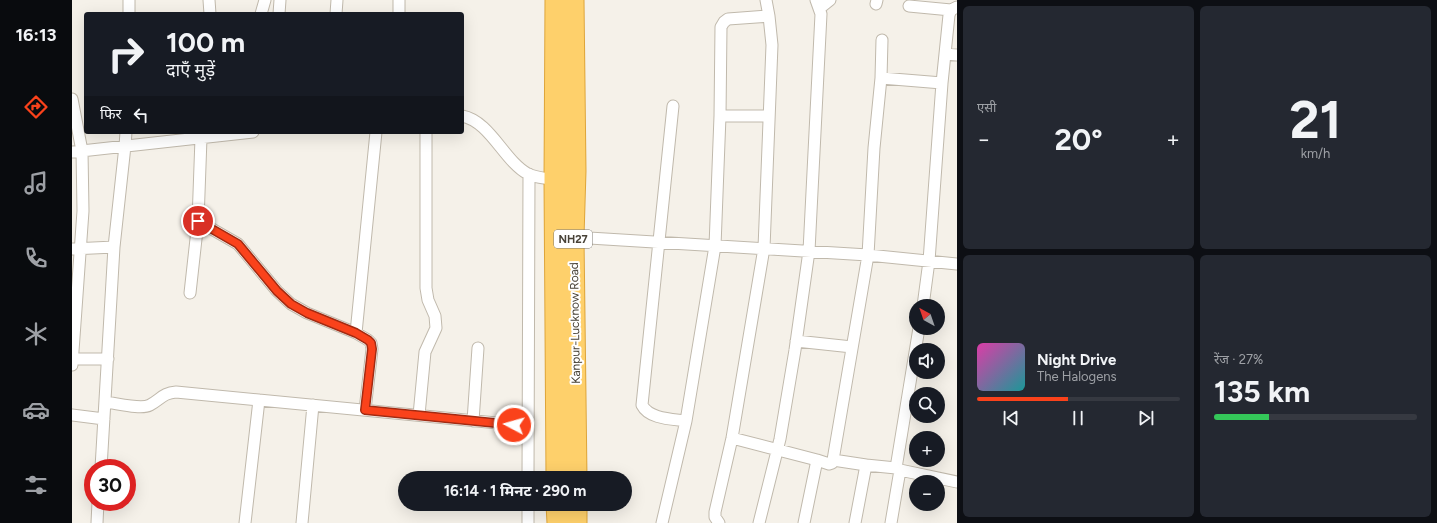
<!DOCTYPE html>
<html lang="hi">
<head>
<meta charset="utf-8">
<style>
	:root { --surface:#171b24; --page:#242831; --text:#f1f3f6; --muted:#9ea1a6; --line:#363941; --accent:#fa421b }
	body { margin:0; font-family:Figtree,"Noto Sans Devanagari",sans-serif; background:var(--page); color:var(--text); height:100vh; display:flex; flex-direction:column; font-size:15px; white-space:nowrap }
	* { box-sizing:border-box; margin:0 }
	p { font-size:13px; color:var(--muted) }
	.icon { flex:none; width:22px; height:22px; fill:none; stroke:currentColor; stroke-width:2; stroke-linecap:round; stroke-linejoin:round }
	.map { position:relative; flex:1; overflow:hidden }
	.drawer { display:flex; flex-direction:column; gap:6px; padding:6px; background:#0d0f14; width:480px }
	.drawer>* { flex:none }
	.banner { position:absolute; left:12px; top:12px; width:380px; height:122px; border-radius:4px; box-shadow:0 4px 16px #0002; background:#171b24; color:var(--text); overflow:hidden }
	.needle { width:26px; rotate:320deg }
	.tools { position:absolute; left:837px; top:299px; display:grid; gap:8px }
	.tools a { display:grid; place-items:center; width:36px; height:36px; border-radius:50%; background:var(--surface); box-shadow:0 4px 16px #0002; font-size:20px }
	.speed { position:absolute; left:12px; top:459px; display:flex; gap:8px; font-size:20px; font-weight:700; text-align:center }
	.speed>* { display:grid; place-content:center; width:52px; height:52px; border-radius:50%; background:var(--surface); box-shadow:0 4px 16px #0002; line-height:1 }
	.speed .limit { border:6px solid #d22; background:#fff; color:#111 }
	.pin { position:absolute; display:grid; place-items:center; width:34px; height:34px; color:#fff; margin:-17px; border:2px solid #fff; border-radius:50%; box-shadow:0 1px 4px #0007 }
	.me { position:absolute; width:44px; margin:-22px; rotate:276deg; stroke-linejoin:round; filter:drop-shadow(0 0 3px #0008) }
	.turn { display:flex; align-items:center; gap:14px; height:84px; padding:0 16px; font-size:18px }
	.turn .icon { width:52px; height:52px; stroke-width:2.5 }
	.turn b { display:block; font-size:28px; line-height:34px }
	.then { display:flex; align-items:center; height:38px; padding:0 16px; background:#0003; gap:8px; font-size:15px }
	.big { font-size:30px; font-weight:700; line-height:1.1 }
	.drawer .widget { flex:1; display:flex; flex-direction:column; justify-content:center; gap:6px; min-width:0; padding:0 14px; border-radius:6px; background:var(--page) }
	.drawer .dial { align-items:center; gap:0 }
	.dial b { font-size:52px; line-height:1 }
	.song { display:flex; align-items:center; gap:12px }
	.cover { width:48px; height:48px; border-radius:6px; background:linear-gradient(135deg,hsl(320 70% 55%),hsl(180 70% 35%)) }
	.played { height:4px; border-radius:2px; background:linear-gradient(90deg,var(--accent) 45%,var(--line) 45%) }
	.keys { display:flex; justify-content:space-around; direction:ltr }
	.heat { display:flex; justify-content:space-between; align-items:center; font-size:22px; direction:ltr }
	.charge { height:6px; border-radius:3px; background:linear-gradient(90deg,#34c759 27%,var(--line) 0) }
	.drawer .tiles { flex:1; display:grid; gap:6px; grid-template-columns:repeat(2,1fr) }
	.trip { position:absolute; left:326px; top:471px; width:234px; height:40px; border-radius:20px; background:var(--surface); box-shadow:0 4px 16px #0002; font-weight:700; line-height:40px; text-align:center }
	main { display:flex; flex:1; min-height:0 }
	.menu { display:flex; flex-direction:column; width:72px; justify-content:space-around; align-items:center; background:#090b0e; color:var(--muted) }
	.menu .icon { width:28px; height:28px }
	.menu .on { color:var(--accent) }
	.menu b { font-size:18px; color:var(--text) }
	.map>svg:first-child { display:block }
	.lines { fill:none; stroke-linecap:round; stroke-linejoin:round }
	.street-casing { stroke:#c0b9ac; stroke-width:13 }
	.highway-casing { stroke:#dea53a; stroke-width:23 }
	.street { stroke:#fff; stroke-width:11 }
	.highway { stroke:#fed06b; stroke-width:21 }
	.route-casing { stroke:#a22b12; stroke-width:10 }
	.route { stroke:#fa421b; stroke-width:7 }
	.labels { text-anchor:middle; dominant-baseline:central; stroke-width:4; stroke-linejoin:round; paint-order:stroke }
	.shield { fill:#fff; stroke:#7f7b73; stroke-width:1 }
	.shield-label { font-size:11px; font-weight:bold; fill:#484237 }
	.street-label { font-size:12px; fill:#484237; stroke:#fff }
</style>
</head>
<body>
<main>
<nav class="menu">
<b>16:13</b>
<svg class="icon on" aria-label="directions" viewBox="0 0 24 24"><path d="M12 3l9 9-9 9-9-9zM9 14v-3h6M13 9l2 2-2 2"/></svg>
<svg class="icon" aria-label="music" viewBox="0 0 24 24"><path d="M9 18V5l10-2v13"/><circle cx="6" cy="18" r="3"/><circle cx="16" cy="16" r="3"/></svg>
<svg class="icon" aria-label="phone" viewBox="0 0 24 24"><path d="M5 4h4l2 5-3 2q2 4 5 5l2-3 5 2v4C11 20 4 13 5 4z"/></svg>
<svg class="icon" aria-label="climate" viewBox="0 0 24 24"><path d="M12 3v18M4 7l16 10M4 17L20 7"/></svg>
<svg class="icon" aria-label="car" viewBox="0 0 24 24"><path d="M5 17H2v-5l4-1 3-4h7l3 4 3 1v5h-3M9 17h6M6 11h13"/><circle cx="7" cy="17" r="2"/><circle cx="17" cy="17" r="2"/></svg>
<svg class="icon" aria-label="filters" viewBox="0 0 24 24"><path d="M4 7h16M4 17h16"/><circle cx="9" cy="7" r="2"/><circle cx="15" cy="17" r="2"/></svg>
</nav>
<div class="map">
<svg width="885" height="523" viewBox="0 0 885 523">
	<rect width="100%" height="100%" fill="#f5f1e9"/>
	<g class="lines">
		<defs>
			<path id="street" d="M137,0L138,14
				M804,4L805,0
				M837,6L879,10
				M748,8L758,0
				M57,14V0
				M189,14L193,0
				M207,14L208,0
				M264,14L265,0
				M327,14V0
				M873,54L885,55
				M809,78L870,83
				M0,99L10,151L11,211L0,365
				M601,106L570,405C577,419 600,419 614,421
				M390,116C418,121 432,161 456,174C464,178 475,178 483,180
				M648,116H696
				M0,152L181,132
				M126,221L166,244L205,291L219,304L235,313L284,333L296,340L299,343L300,349L293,410
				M501,237L796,255L885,264
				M0,249L42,247
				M118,293L126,221L129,138
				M851,306L857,261L870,83L877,15L879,10L885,7
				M284,333L304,132
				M724,341L780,347
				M0,359H36
				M33,402C44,403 69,410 78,405C89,399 91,393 104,392L456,426
				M0,415L32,419
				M347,415L353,352L364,328L363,316L356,300L354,288V132
				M401,421L406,348
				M660,438L745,460L732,523
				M745,460L757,464L760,463L761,460L796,255L802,148L809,78L810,40
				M761,460L794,465L824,468L847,328
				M29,468L42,247L53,146L54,132
				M828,470L885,482
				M456,478L457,174
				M456,504V523
				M25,523L26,502
				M173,523L187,400
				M230,523L241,405
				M590,523L614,421L643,246L648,116L649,27L652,22L656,19L697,16
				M647,523L643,517V512L660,438L692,248L700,45L697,16L694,0
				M687,523L708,439L723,350L737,251L749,14L744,0
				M783,523L794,465
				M819,523L828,470L824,468"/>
			<path id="highway" d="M484,0L483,180L485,478
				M501,0L503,171L501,237L504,478
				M485,504L486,523
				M504,504V523"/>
		</defs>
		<!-- street casing -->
		<use href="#street" class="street-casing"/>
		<!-- highway casing -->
		<use href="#highway" class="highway-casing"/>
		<!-- street -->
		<use href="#street" class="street"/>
		<!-- highway -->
		<use href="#highway" class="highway"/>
	</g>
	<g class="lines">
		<defs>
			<path id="route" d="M126,221L166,244L205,291L219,304L235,313L284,333L296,340L299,343L300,349L293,410L442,425"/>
		</defs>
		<!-- route casing -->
		<use href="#route" class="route-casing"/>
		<!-- route -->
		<use href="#route" class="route"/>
	</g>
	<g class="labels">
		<!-- shield labels -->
		<rect class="shield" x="482" y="230" width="38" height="18" rx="3"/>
		<g class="shield-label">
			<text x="501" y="239">NH27</text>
		</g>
		<!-- street labels -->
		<g class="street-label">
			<text transform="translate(503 323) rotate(-91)">Kanpur-Lucknow Road</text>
		</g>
	</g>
</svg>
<div class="tools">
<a><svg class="needle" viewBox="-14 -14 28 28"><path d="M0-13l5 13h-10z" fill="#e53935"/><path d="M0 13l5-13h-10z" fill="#9ea1a6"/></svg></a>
<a><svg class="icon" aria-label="sound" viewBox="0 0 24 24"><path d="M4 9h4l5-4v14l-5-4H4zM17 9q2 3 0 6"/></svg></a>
<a><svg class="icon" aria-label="search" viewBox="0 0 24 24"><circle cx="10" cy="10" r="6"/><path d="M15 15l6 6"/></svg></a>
<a>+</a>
<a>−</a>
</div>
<div class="speed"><div class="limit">30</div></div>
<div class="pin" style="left:126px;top:221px;background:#d93025"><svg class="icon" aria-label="arrive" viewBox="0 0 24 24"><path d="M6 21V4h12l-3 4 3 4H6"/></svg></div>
<svg class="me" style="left:442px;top:425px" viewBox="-20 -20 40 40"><circle r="17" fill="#fa421b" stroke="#fff" stroke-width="3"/><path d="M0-11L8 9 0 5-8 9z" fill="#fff"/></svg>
<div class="trip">16:14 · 1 मिनट · 290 m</div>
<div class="banner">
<div class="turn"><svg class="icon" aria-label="right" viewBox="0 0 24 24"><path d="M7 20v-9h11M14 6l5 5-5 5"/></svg><div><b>100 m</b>दाएँ मुड़ें</div></div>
<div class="then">फिर<svg class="icon" aria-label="left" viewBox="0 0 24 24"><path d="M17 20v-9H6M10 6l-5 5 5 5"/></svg></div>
</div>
</div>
<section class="drawer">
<div class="tiles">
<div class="widget"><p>एसी</p>
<div class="heat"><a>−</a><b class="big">20°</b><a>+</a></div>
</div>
<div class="widget dial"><b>21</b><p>km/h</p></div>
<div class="widget">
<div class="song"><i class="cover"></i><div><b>Night Drive</b><p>The Halogens</p></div></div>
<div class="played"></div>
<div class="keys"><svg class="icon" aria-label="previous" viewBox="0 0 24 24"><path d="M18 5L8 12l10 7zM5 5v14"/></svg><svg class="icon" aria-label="pause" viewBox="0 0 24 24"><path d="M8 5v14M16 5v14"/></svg><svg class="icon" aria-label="next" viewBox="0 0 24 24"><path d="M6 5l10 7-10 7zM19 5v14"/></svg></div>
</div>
<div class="widget"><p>रेंज · 27%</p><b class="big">135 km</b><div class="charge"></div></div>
</div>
</section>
</main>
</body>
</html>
